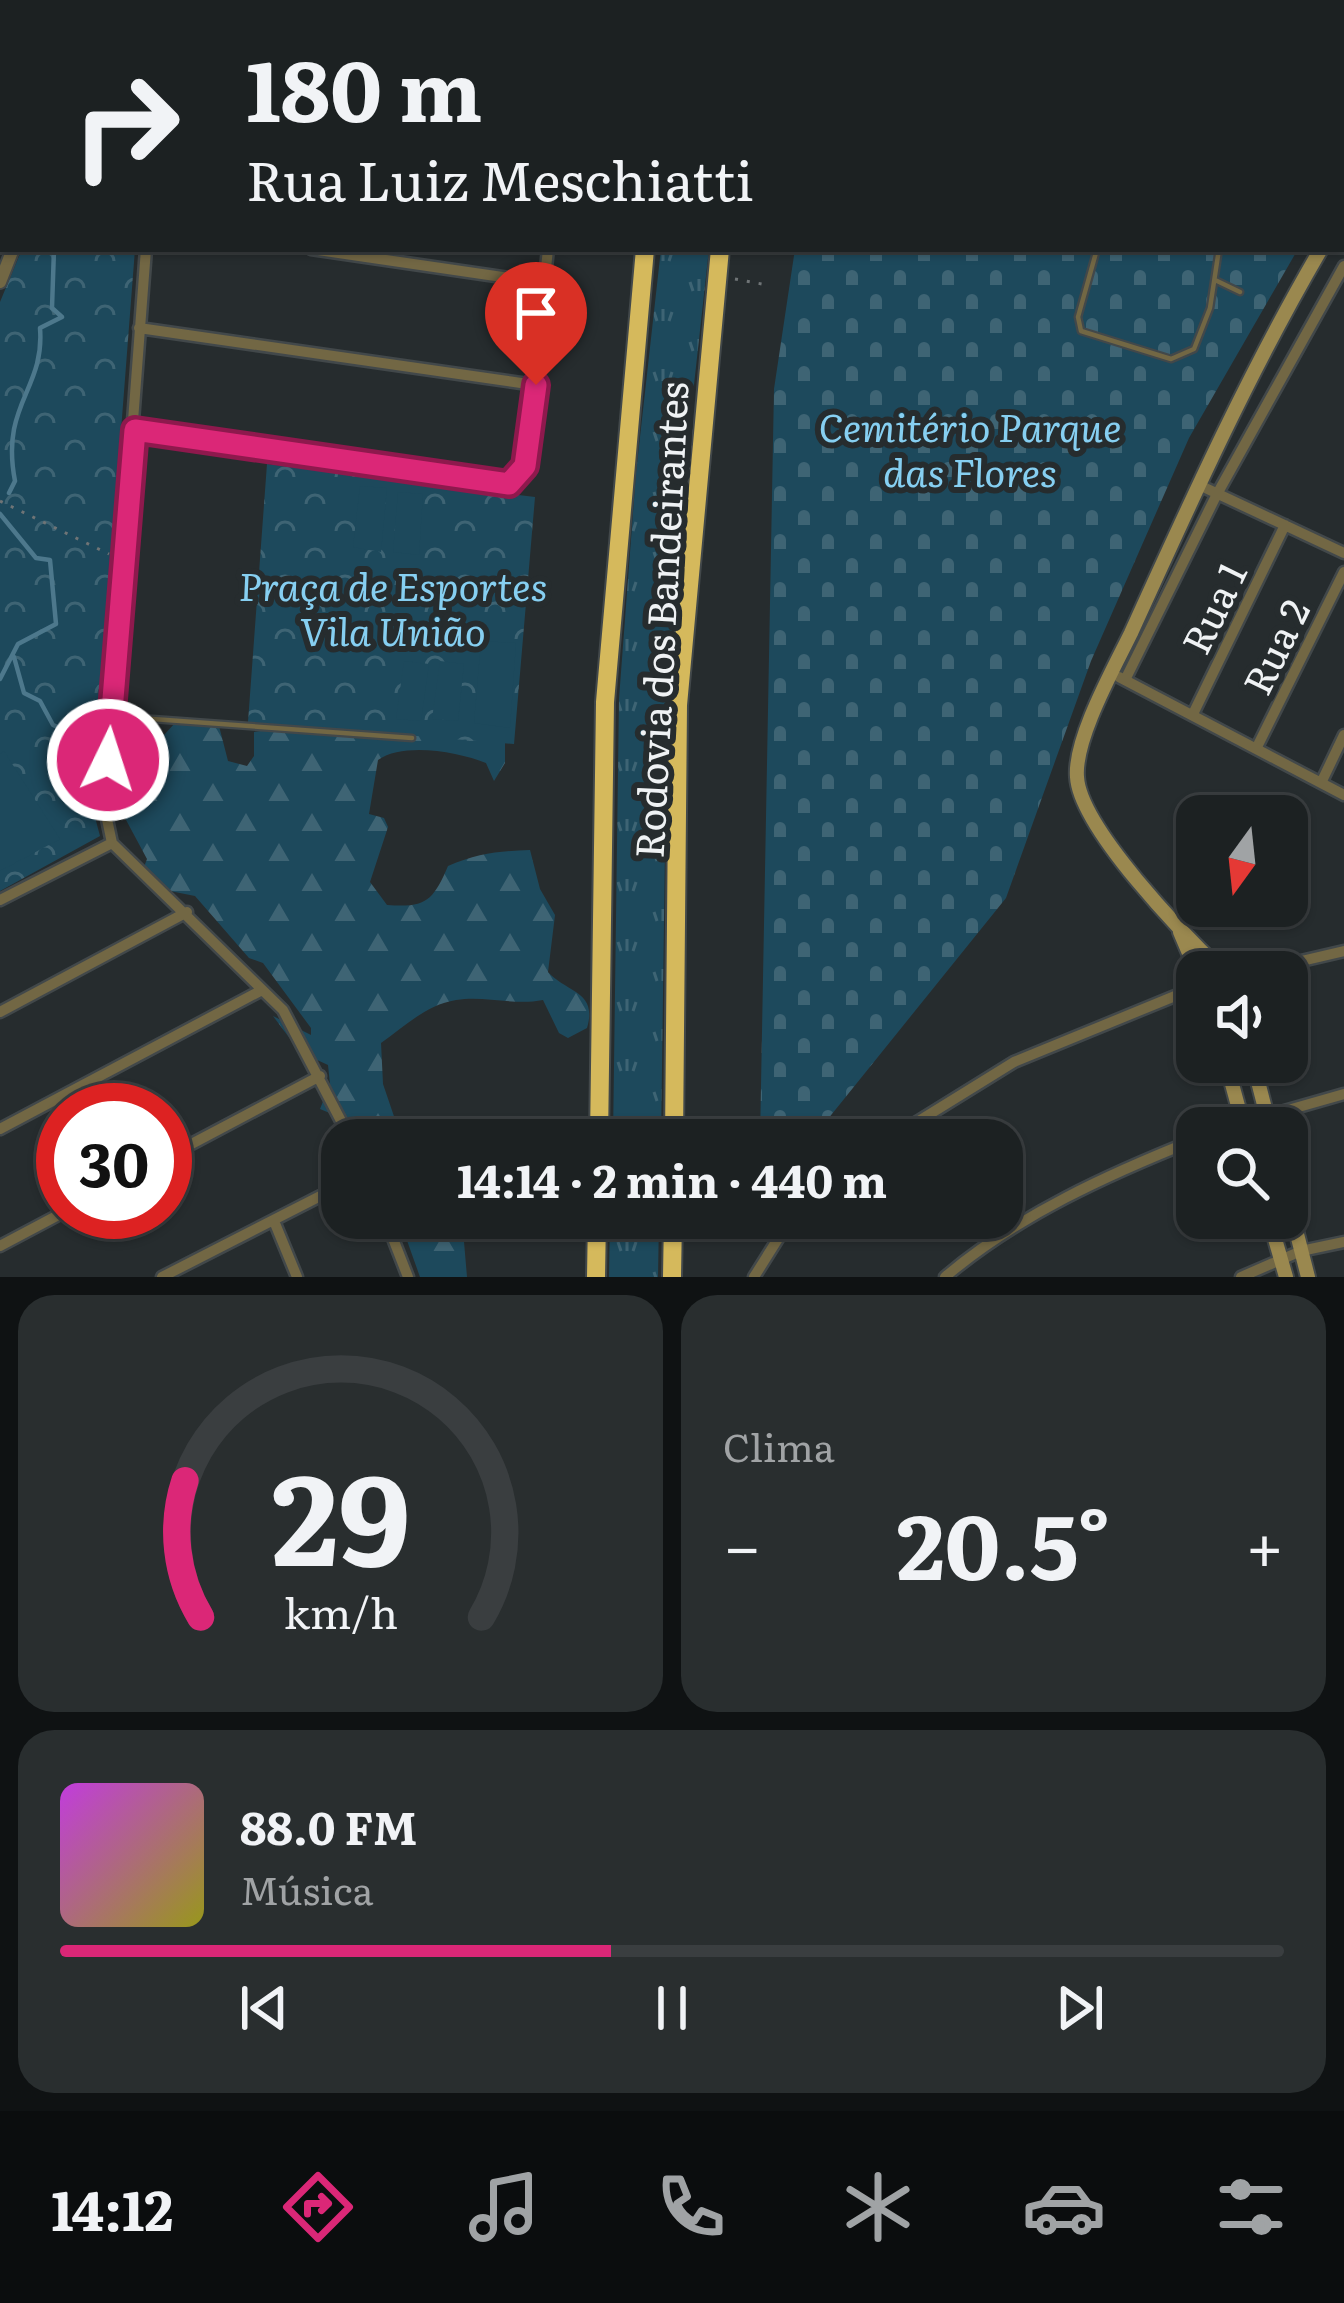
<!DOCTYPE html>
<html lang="pt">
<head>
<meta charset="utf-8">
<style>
	:root { --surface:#1c2122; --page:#292e2f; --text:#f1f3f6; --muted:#a0a3a5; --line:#3a3e40; --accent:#db2777 }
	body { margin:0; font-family:Literata,serif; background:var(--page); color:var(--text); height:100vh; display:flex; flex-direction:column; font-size:45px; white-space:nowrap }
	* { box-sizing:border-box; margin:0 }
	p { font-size:39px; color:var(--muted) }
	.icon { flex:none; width:66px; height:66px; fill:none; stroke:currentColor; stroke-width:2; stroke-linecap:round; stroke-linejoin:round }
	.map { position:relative; height:1277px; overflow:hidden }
	.details { display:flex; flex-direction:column; gap:18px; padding:18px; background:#0f1213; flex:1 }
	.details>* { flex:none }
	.top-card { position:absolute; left:0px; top:0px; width:1344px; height:252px; box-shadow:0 3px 9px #0004,0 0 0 3px var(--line); background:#1c2122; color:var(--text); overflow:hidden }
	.needle { width:78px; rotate:195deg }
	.fabs { position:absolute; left:1176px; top:795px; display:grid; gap:24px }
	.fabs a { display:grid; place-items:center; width:132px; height:132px; border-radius:24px; background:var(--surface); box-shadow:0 3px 9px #0004,0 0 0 3px var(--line); font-size:60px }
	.speed { position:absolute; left:36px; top:1083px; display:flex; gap:24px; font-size:60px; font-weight:700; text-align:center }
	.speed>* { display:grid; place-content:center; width:156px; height:156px; border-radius:50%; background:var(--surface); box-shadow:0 3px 9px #0004,0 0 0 3px var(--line); line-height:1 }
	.speed .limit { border:18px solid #d22; background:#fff; color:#111 }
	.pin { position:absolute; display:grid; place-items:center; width:102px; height:102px; color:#fff; margin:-123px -51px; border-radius:50% 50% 50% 0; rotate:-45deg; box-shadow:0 0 12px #0007 }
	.pin .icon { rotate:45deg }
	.me { position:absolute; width:132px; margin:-66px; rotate:4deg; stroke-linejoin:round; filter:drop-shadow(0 0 9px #0008) }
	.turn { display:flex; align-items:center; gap:42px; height:252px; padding:0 48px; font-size:54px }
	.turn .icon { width:156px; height:156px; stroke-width:2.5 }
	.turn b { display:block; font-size:84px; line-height:102px }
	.big { font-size:90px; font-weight:700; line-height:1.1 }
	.details .widget { flex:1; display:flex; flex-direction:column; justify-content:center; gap:18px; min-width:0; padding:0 42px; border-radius:36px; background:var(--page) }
	.details .dial { align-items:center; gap:0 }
	.dial svg { height:312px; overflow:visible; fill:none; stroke:var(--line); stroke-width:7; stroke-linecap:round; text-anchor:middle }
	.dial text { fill:var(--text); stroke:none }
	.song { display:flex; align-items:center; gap:36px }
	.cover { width:144px; height:144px; border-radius:18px; background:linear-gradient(135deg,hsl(290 70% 55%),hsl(60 70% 35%)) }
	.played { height:12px; border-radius:6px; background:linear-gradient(90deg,var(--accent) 45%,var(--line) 45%) }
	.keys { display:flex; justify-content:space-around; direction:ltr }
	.heat { display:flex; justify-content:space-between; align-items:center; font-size:66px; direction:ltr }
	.details .tiles { flex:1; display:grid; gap:18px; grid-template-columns:1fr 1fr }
	.widget:last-child { grid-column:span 2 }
	.trip { position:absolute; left:321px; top:1119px; width:702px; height:120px; border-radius:36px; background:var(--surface); box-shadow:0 3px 9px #0004,0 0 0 3px var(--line); font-weight:700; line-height:120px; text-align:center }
	.dock { display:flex; height:192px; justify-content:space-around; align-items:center; background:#0b0d0e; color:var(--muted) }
	.dock .icon { width:84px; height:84px }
	.dock .active { color:var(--accent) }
	.dock b { font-size:54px; color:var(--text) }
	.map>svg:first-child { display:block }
	.grass { fill:url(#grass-tufts) }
	.forest { fill:url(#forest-firs) }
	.cemetery { fill:url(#cemetery-stones) }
	.park { fill:url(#park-crowns) }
	.garden { fill:#1d495c }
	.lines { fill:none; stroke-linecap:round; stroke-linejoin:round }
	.stream { stroke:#4d788c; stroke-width:4.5 }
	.service-casing { stroke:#42484a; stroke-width:9 }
	.minor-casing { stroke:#42484a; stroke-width:15 }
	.tertiary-casing { stroke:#42484a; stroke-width:16 }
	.secondary-casing { stroke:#42484a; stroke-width:18 }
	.motorway-casing { stroke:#42484a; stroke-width:22 }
	.path { stroke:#6f7476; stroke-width:3; stroke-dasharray:3 9; stroke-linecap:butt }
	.service { stroke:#726744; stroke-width:4.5 }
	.minor { stroke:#726744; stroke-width:10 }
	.tertiary { stroke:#726744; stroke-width:12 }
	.secondary { stroke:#9a884f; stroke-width:14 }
	.motorway { stroke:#d5b95c; stroke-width:18 }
	.route-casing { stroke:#8e194d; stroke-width:30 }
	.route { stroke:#db2777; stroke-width:21 }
	.labels { text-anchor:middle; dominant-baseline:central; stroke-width:12; stroke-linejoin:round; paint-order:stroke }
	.park-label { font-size:39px; font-style:italic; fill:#86cff1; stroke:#262c2e }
	.street-label { font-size:39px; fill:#eff2f4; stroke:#262c2e }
</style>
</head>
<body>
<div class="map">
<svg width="1344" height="1277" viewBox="0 0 1344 1277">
	<defs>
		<pattern id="grass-tufts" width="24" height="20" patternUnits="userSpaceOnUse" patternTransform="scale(3)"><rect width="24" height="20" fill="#1d495c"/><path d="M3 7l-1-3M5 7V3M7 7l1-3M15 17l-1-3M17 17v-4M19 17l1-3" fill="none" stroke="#3e6474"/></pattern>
		<pattern id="forest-firs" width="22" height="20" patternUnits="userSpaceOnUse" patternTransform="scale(3)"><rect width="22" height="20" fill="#1d495c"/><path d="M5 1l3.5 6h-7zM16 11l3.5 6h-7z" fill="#3e6474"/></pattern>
		<pattern id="cemetery-stones" width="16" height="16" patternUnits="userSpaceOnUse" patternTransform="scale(3)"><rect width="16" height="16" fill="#1d495c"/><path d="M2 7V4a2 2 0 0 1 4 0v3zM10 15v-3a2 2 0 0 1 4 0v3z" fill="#3e6474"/></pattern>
		<pattern id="park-crowns" width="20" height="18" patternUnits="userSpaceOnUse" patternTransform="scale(3)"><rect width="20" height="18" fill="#1d495c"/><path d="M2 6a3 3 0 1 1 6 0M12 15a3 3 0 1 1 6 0" fill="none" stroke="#3e6474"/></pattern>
	</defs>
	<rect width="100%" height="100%" fill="#262c2e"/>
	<!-- grass -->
	<path class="grass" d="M661,249H709L684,475L667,701L661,1140H613L619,699L636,473Z
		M610,1218H659L658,1277H609Z"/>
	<!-- forest -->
	<path class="forest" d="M357,716C388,742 411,728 448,727C466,727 487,735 505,739V763L494,781L486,763C458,752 404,742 378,760L369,814L384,818L388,827L370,882L387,905C426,908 433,901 448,866C478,853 501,851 530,850L540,889L555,915L548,972C567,993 598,991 587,1028L568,1038L559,1033L543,1000C513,1006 485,995 456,1000C426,1005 405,1026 381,1043L383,1084L402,1140H372L354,1123L320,1109L330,1084L328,1065L300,1052L273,1016L311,1035V1028L263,963L249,958L195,896L150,887L126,866L144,867L147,859L118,805L93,785L94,770C125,758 128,740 164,735L175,723L211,721L219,726L228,761L247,766L254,756V732Z
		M399,1218H483L464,1242L467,1277H420Z"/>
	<!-- cemetery -->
	<path class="cemetery" d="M846,0H1344V169L1341,174V3Z
		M795,249H1298L1189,438L1091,661L1006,898L811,1140H760L774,389Z"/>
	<!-- park -->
	<path class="park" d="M22,249H135L92,806L100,836L0,891V302Z
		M267,464L535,497L514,744L248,722Z"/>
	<!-- garden -->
	<path class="garden" d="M360,486L387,488L381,552L353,547Z
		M398,492L423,494L419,555L393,552Z
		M481,641L516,643L510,728L474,723Z
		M404,661L429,664L421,721L396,719Z
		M440,661L464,664L458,721L432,719Z
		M4,751L60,839L0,871V754Z"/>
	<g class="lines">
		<!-- stream -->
		<path class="stream" d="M93,3L94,0
			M9,493L15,481C0,404 45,390 40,328L62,317L52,308L54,249
			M0,514L36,558L50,560L56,624L18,644L0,679
			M14,657L24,693L40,701L53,725L93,743"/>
		<defs>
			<path id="service" d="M1097,249L1078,317L1081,331L1171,359L1194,349L1210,308L1219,249
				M1215,280L1240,292
				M111,716L412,738"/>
			<path id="minor" d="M177,3L179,0
				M585,3V0
				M0,17H3
				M0,117H3
				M0,221H3
				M146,249L104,805L112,843L283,1010L351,1140
				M311,249L543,283
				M139,328L535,385
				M135,430L509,484L525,466L548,249
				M1199,485L1344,553
				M1119,677L1344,795
				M1125,680L1216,496L1344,266
				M1193,714L1285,525
				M1257,747L1344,572
				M1321,783L1344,735
				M0,900L112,843
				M1254,972L1344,951
				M0,1012L187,912
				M1267,1116L1344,1094
				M1225,1128L1242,1121
				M0,1129L262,990
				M888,1140L1014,1062L1197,987
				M165,1158L320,1076
				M385,1218L408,1277
				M274,1221L297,1277
				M0,1246L64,1212
				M162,1277L342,1185
				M754,1277L791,1218
				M945,1277C1018,1215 1109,1174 1197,1139
				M1241,1277L1301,1251L1344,1242"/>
			<path id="tertiary" d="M6,0V3
				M0,282L13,249"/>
			<path id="secondary" d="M1341,216L1344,211
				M1180,932L1197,972
				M1223,972C1185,936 1080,828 1077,777C1074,739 1114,668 1131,633C1190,503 1249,372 1321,249
				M1226,1062L1244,1128
				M1253,1062L1270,1128
				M1287,1195L1308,1277
				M1269,1218L1286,1277"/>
			<path id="motorway" d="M680,3V0
				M757,3V0
				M599,1140L605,702L645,249
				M674,1140L678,705L720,249
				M596,1277L597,1218
				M672,1277L673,1218"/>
		</defs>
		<!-- service casing -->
		<use href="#service" class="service-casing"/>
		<!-- minor casing -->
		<use href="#minor" class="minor-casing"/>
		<!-- tertiary casing -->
		<use href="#tertiary" class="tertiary-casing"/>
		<!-- secondary casing -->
		<use href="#secondary" class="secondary-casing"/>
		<!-- motorway casing -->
		<use href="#motorway" class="motorway-casing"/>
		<!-- path -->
		<path class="path" d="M106,0L112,3
			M601,249L628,253
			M735,279L762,284
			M0,501L109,554"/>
		<!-- service -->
		<use href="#service" class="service"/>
		<!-- minor -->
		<use href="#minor" class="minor"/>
		<!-- tertiary -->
		<use href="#tertiary" class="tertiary"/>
		<!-- secondary -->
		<use href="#secondary" class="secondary"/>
		<!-- motorway -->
		<use href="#motorway" class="motorway"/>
	</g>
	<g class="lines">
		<defs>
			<path id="route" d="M108,760L135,430L509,484L525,466L536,385"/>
		</defs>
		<!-- route casing -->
		<use href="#route" class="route-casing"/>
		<!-- route -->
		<use href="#route" class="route"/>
	</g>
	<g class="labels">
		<!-- park labels -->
		<g class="park-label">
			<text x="970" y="425">Cemitério Parque<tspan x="970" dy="45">das Flores</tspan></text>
			<text x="393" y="584">Praça de Esportes<tspan x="393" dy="45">Vila União</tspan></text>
		</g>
		<!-- street labels -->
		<g class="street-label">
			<text transform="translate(1212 607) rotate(-64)">Rua 1</text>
			<text transform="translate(659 620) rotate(-87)">Rodovia dos Bandeirantes</text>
			<text transform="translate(1274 646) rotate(-64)">Rua 2</text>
		</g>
	</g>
</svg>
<div class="fabs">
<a><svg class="needle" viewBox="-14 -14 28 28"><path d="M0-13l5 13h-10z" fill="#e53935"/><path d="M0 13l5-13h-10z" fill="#a0a3a5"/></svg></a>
<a><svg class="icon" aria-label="sound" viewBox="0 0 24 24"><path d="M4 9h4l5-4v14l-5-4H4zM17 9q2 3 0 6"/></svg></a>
<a><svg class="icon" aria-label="search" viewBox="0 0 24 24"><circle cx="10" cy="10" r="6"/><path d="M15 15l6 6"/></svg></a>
</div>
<div class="speed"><div class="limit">30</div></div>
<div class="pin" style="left:536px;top:385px;background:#d93025"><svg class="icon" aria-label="arrive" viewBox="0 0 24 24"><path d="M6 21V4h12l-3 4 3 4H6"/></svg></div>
<svg class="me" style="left:108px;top:760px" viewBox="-20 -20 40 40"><circle r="17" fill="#db2777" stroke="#fff" stroke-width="3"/><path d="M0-11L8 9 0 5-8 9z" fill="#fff"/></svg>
<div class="trip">14:14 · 2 min · 440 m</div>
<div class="top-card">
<div class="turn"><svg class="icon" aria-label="right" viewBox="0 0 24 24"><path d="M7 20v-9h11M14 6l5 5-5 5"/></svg><div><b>180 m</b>Rua Luiz Meschiatti</div></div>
</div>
</div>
<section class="details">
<div class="tiles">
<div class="widget dial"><svg viewBox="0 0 100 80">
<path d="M14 69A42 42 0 1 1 86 69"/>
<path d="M14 69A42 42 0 0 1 10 34" stroke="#db2777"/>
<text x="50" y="56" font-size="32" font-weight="700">29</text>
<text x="50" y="72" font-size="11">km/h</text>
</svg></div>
<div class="widget"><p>Clima</p>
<div class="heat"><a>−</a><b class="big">20.5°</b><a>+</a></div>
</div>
<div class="widget">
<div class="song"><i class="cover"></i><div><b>88.0 FM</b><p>Música</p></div></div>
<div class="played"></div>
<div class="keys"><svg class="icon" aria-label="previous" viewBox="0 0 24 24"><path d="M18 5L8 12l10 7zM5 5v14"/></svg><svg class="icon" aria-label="pause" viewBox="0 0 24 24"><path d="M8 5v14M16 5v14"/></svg><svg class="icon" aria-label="next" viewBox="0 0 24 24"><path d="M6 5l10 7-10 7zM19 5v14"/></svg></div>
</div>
</div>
</section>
<nav class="dock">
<b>14:12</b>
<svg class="icon active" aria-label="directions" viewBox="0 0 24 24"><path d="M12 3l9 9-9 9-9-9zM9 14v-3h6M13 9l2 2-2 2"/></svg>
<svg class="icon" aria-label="music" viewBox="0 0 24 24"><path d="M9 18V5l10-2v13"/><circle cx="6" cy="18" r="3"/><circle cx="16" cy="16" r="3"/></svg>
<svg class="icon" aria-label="phone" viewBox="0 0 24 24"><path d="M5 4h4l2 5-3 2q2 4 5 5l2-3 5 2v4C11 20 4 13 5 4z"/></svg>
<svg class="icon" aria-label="climate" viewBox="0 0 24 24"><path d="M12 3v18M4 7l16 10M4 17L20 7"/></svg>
<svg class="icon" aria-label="car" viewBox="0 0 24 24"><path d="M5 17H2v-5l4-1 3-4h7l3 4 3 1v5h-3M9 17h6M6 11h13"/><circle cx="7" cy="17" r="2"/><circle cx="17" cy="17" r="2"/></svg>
<svg class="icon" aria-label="filters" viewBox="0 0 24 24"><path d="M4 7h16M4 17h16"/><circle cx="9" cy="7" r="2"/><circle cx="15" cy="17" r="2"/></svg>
</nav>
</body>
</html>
